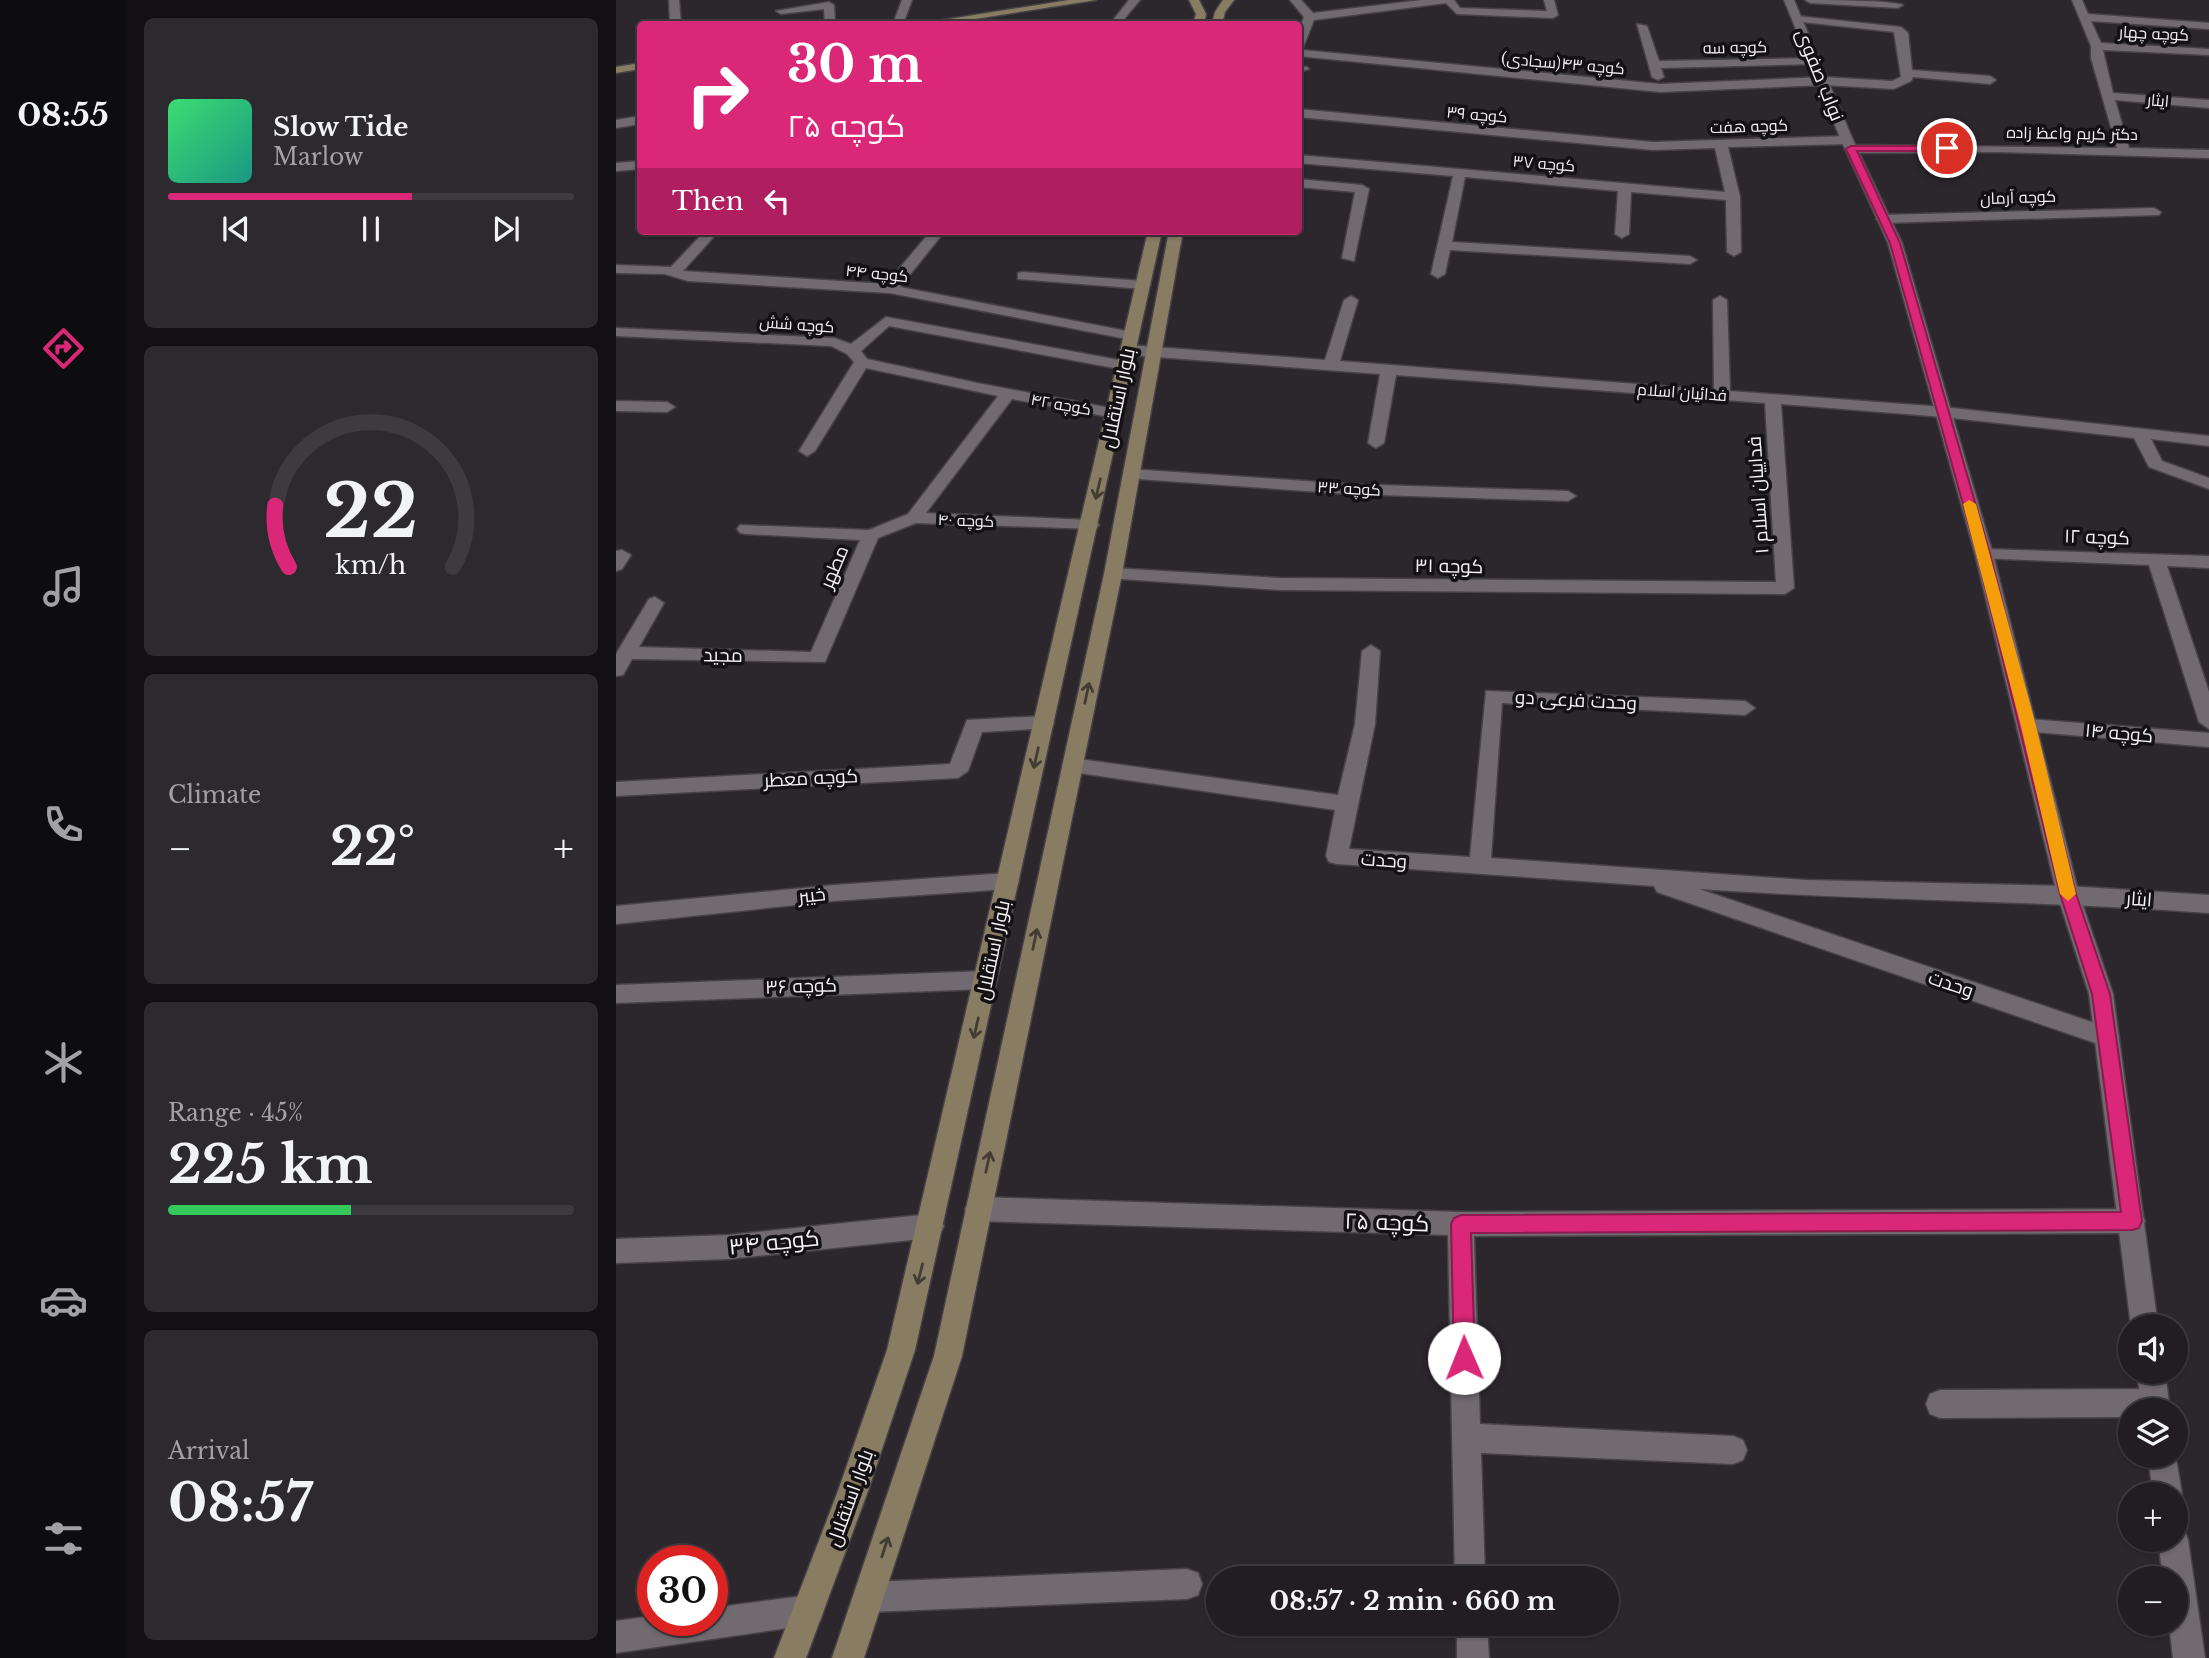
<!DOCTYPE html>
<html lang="en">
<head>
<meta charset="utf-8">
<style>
	:root { --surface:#211d22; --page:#2d2a2f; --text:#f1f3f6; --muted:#a2a2a5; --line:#3e3b40; --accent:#db2777 }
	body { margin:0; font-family:"Libre Baskerville",Cairo,serif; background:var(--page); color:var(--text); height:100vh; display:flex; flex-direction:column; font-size:26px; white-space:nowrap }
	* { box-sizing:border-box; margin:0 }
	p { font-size:23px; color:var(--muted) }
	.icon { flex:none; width:38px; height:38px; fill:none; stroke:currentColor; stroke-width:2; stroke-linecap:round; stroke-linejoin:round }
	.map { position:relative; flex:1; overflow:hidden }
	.drawer { display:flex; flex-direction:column; gap:18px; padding:18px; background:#121013; width:490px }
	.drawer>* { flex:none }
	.banner { position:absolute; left:21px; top:21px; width:665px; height:214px; border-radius:7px; box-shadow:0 2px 5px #0004,0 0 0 2px var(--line); background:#db2777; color:#fff; overflow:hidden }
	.buttons { position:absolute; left:1502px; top:1314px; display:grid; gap:14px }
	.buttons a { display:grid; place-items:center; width:70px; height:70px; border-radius:50%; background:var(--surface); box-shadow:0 2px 5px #0004,0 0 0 2px var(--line); font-size:35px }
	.speed { position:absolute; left:21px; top:1545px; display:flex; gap:14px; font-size:35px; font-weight:700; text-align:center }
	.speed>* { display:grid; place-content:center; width:91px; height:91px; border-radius:50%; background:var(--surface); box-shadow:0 2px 5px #0004,0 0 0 2px var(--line); line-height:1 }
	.speed .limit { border:10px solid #d22; background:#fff; color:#111 }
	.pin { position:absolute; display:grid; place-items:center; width:60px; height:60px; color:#fff; margin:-30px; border:4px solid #fff; border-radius:50%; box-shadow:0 2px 7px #0007 }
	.me { position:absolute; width:77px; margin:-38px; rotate:359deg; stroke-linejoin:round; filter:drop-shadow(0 0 5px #0008) }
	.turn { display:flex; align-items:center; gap:24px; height:147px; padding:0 35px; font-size:32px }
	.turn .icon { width:91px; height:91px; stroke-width:2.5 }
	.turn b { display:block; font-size:49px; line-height:60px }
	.then { display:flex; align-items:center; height:66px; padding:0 35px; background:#0003; gap:14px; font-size:26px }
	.big { font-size:52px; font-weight:800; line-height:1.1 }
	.drawer .widget { flex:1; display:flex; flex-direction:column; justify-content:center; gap:10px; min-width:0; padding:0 24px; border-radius:10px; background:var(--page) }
	.drawer .dial { align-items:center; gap:0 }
	.dial svg { height:182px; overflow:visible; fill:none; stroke:var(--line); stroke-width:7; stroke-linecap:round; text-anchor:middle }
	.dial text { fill:var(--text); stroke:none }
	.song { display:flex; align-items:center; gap:21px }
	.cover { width:84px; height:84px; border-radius:10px; background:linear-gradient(135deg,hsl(140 70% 55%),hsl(170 70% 35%)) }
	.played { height:7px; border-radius:4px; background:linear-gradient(90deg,var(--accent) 60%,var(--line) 60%) }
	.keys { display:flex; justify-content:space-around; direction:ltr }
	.heat { display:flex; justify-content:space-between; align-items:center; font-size:38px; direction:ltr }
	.charge { height:10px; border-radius:5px; background:linear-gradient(90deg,#34c759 45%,var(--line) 0) }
	.trip { position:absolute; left:590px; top:1566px; width:413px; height:70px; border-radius:35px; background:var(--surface); box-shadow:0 2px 5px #0004,0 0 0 2px var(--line); font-weight:800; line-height:70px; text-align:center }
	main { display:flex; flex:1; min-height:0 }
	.tab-bar { display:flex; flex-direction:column; width:126px; justify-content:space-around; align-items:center; background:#0d0c0e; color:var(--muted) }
	.tab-bar .icon { width:49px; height:49px }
	.tab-bar .selected { color:var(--accent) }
	.tab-bar b { font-size:32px; color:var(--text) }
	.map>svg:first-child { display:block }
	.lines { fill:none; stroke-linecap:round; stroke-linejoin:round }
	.minor-casing { stroke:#464246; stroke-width:3 }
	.tertiary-casing { stroke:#464246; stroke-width:3 }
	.secondary-casing { stroke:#464246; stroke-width:3 }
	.minor { fill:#716b71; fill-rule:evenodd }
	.tertiary { fill:#716b71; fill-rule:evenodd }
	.secondary { fill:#887c63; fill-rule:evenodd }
	.oneway { stroke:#423c33 }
	.route { fill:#db2777; stroke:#8e194d; stroke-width:2 }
	.slow { fill:#f59e0b }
	.labels { text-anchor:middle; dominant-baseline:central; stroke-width:7; stroke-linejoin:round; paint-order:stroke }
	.far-street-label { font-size:16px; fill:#f5f1f5; stroke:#131113 }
	.street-label { font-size:19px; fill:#f5f1f5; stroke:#131113 }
	.near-street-label { font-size:23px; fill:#f5f1f5; stroke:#131113 }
</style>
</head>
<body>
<main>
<nav class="tab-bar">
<b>08:55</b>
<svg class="icon selected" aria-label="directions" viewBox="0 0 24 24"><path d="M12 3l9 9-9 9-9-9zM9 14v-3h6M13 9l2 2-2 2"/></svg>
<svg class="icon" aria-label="music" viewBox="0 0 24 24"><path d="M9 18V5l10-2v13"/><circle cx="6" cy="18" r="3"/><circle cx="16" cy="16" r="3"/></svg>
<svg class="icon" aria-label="phone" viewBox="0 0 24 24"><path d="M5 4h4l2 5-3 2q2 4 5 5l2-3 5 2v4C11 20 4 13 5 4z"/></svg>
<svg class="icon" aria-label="climate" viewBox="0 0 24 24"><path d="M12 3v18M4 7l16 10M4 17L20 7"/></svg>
<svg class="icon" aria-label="car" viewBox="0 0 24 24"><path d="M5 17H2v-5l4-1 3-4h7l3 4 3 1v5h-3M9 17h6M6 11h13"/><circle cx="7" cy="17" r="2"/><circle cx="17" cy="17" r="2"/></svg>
<svg class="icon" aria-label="filters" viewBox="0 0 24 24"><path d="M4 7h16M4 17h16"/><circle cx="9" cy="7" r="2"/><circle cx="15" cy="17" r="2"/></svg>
</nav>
<section class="drawer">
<div class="widget">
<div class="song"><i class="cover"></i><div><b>Slow Tide</b><p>Marlow</p></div></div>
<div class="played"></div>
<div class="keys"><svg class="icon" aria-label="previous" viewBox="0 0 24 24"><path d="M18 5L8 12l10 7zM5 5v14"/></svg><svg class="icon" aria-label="pause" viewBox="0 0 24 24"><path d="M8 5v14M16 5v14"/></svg><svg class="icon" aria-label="next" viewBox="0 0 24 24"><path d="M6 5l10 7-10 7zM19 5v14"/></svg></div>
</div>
<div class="widget dial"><svg viewBox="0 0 100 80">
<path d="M14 69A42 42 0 1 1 86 69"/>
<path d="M14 69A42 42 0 0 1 8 42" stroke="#db2777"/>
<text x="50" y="56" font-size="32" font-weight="700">22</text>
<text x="50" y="72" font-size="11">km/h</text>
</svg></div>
<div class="widget"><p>Climate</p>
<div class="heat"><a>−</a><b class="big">22°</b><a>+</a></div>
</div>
<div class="widget"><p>Range · 45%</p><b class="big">225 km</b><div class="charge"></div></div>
<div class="widget"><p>Arrival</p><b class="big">08:57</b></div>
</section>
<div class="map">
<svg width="1593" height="1658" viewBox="0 0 1593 1658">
	<rect width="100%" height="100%" fill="#2c272d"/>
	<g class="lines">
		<defs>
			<path id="minor" d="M53,0H63L65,24H54Z
				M286,0H296L287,24H277Z
				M513,0H524L504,24H494Z
				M674,0H685L697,13L806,0H838L844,8L931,11L928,0H938L942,15L937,18L841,14L830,3L698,20L686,50L1044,84L1208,77L1276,81L1285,77L1278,32L1177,21V17L1181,16L1285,27L1292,33L1296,70L1374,76L1380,80L1374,84L1297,77L1295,81L1278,89L1208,85L1044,92L682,56V32L688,17Z
				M1189,0C1210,0 1272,0 1287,5L1282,8L1194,3Z
				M1456,0H1466L1472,14L1593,23V29L1475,21L1485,43L1593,49V55L1487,50L1497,93L1593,100V108L1499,100L1513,148L1593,150V158L1380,152L1235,153L1229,149L1235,145L1501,148L1475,58V46Z
				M213,2L218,5L219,24H209L208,9L165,14L160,11Z
				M1021,24L1031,26L1043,61L1200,58L1206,61L1200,64L1045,68L1048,77L1042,80L1036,77Z
				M682,66L691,67L693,69L682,72Z
				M682,109L1037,142L1231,136L1237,140L1231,144L1112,147L1124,197L1125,252L1118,256L1111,252L1110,200L1015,192L1013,234L1006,238L999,234L1002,191L849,177L836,242L1074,256L1081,260L1074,264L834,250L829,274L822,278L815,274L837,176L682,163V155L1109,192L1099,148L1037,150L682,117Z
				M24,116V124L0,128V120Z
				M24,161V169L0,171V163Z
				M682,179L746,185L753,189L738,261L726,258L739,192L682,187Z
				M1538,208L1545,212L1543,215L1267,223L1260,219L1267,215Z
				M89,231H103L67,271L270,284L315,231H329L284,287L516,332L523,336L516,340L274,293L72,281L49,274L0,273V265L55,267Z
				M407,272L527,281L534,285L527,289L402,279V273Z
				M735,296L742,300L724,361L1098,390L1097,300L1104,296L1111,300L1114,391L1327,407L1593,436V446L1535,439L1546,461L1593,478V489L1533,467L1518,438L1327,417L1165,404L1178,588L1169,594L664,590L491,578L488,574L491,570L497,568L664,578L1160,582L1149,403L780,375L768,443L760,448L752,443L764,374L513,355L505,350L513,345L709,360L728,300Z
				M270,317L514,362L517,365L509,370L273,326L245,351L251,359L361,383L505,410L507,413L499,418L396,399L310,513L474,520L480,521L483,525L480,529L300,523L262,538L209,662L16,659L7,675L0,676V654L33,599L39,597L48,603L23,647L195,652L244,540L130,534L124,533L121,529L124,525L253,530L292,514L382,396L250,368L199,451L191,456L183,451L238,362L231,354L215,346L0,336V328L218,338L235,344Z
				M0,401L51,402L59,407L51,412L0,411Z
				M514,469L733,484L952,491L960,496L952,501L733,494L508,478V470Z
				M1368,549L1593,556V568L1551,566L1593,692V729L1583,722L1533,565L1362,558L1359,554L1362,550Z
				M6,550L15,555L6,569L0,571V551Z
				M755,645L764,651L759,724L733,849L854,857L870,691L1129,701L1139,708L1129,715L886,703L875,858L1190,880L1452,886L1593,895V913C1423,900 1253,901 1083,889L1499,1030L1503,1037L1499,1044L1491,1047L1041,892L1038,886L721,864L713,862L710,856L719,810L456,772L446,765L456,758L722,795L739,724L746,651Z
				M428,716L435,718L438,723L435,728L366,732L352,771L342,778L0,796V782L334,764L351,720Z
				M1413,719L1593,733V747L1406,731L1403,726L1406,721Z
				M370,971L378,973L381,980L378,987L370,989L0,1003V985Z
				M362,1197L845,1212L1516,1209L1525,1213L1529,1221L1525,1229L1516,1233L858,1236L864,1424L1117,1436L1127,1440L1131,1450L1127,1460L1117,1464L865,1453L869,1578H839L832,1235L362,1221L353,1217L349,1209L353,1201Z
				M315,1214L324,1218L328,1226L324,1234L315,1238L113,1259L0,1263V1239L113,1235Z
				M1539,1389L1549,1393L1553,1403L1550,1410H1514V1417L1324,1418L1314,1414L1310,1404L1314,1394L1324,1390Z
				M571,1569L582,1573L586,1584L582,1595L571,1599L253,1612L242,1608L238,1597L242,1586L253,1582Z
				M193,1595L204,1599L208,1610L204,1621L193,1625L0,1653V1621L37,1616V1620H96V1608Z
				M841,1624H871L873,1658H841Z"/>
			<path id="tertiary" d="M1168,0H1178L1237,140L1286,243L1377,554L1463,894L1497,994L1542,1326H1515L1473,994L1441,894L1359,554L1272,243L1225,140Z
				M392,873L400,875L403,881L400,887L392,889L218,901L0,924V906L218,885Z
				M1521,1372H1549L1554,1410H1526Z
				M1559,1453L1566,1494L1559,1505V1494H1537L1532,1456H1559Z
				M1559,1526L1568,1529L1572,1540L1589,1658H1557L1553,1624H1559V1578H1547L1542,1540H1559Z"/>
			<path id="secondary" d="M453,0H480L327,24H302Z
				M573,0H583L590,14L588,24H577L580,14Z
				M607,0H618L609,12L606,24H596L599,12Z
				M24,63V69L0,73V67Z
				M532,231H546L299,1350L252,1491L190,1658H158L222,1491L271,1350Z
				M553,231H567L506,574L346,1356L248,1658H216L318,1356L488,574Z"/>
		</defs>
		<!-- minor casing -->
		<use href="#minor" class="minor-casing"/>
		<!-- tertiary casing -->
		<use href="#tertiary" class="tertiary-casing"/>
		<!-- secondary casing -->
		<use href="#secondary" class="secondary-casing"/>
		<!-- minor -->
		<use href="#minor" class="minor"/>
		<!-- tertiary -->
		<use href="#tertiary" class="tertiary"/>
		<!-- secondary -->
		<use href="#secondary" class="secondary"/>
	</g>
	<!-- one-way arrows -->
	<defs><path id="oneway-shaft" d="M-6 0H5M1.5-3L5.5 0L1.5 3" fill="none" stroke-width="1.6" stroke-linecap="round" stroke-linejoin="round" transform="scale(1.75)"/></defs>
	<g class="oneway">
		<use href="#oneway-shaft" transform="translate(482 489) rotate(103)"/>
		<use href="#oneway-shaft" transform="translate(471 693) rotate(-78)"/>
		<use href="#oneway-shaft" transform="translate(420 758) rotate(103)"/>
		<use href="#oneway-shaft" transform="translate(419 939) rotate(-78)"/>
		<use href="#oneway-shaft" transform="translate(360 1028) rotate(103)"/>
		<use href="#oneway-shaft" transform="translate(372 1162) rotate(-78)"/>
		<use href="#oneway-shaft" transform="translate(304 1274) rotate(104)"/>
		<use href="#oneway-shaft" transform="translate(269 1547) rotate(-72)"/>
	</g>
	<!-- route -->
	<path class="route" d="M1235,146H1331L1336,148L1331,151H1241L1284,243L1374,554L1460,894L1494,994L1526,1221L1523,1228L1516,1230L855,1233L859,1358L856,1365L848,1368L841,1365L838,1358L835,1224L838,1218L845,1215L1505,1212L1476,994L1444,894L1361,554L1274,243L1230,149Z"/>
	<!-- slow -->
	<path class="slow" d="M1353,500L1360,504L1420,726L1460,894L1452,901L1444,894L1405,726L1347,504Z"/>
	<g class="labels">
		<!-- far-street labels -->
		<g class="far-street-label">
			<text transform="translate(1538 33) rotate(3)">کوچه چهار</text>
			<text transform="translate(1119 47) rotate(-1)">کوچه سه</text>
			<text transform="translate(947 63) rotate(5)">کوچه ۴۳(سجادی)</text>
			<text transform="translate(1542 100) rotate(5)">ایثار</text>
			<text transform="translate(861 114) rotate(5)">کوچه ۳۹</text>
			<text transform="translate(1133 126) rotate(-2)">کوچه هفت</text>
			<text transform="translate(1456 133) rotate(1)">دکتر کریم واعظ زاده</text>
			<text transform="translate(928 163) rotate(5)">کوچه ۳۷</text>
			<text transform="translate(1402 197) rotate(-2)">کوچه آرمان</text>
			<text transform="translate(261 273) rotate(6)">کوچه ۴۴</text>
			<text transform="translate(181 324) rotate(4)">کوچه شش</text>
			<text transform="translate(1066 392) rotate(4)">فدائیان اسلام</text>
			<text transform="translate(445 404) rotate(10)">کوچه ۴۲</text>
			<text transform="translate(733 488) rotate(3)">کوچه ۳۳</text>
			<text transform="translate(350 520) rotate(2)">کوچه ۴۰</text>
		</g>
		<!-- street labels -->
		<g class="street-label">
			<text transform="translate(1204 75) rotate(68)">نواب صفوی</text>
			<text transform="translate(502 398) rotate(-78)">بلوار استقلال</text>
			<text transform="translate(1142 495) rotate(-94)">فداییان اسلام ۱</text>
			<text transform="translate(1481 537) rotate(2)">کوچه ۱۲</text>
			<text transform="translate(833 566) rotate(1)">کوچه ۳۱</text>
			<text transform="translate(218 567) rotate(-67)">مطهر</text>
			<text transform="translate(107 655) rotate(1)">مجید</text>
			<text transform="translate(960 700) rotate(3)">وحدت فرعی دو</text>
			<text transform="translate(1503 733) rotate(5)">کوچه ۱۴</text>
			<text transform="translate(195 778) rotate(-3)">کوچه معطر</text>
			<text transform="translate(768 860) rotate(4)">وحدت</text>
			<text transform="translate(196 895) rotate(-6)">خیبر</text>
			<text transform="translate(1523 899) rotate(4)">ایثار</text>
			<text transform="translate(377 950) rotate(-78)">بلوار استقلال</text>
			<text transform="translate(1335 984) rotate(19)">وحدت</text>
			<text transform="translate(185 986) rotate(-2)">کوچه ۳۶</text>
			<text transform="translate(234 1498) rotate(-70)">بلوار استقلال</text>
		</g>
		<!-- near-street labels -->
		<g class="near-street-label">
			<text transform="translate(771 1222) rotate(2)">کوچه ۲۵</text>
			<text transform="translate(158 1242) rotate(-6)">کوچه ۳۴</text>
		</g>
	</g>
</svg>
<div class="buttons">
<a><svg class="icon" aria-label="sound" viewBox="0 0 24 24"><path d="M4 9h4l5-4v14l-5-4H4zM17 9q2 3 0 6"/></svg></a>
<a><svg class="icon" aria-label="layers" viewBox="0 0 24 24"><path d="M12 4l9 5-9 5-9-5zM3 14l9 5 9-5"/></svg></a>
<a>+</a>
<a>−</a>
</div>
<div class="speed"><div class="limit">30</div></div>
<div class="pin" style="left:1331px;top:148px;background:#d93025"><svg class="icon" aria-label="arrive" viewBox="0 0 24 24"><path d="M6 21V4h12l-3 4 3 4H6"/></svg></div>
<svg class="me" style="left:848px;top:1358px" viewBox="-20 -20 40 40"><circle r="19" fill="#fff"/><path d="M0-13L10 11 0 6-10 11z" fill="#db2777"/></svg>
<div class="trip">08:57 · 2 min · 660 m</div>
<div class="banner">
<div class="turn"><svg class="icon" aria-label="right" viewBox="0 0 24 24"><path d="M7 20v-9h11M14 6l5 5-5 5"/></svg><div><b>30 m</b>کوچه ۲۵</div></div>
<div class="then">Then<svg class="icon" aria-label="left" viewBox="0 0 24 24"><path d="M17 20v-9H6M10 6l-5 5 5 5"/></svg></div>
</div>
</div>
</main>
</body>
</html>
